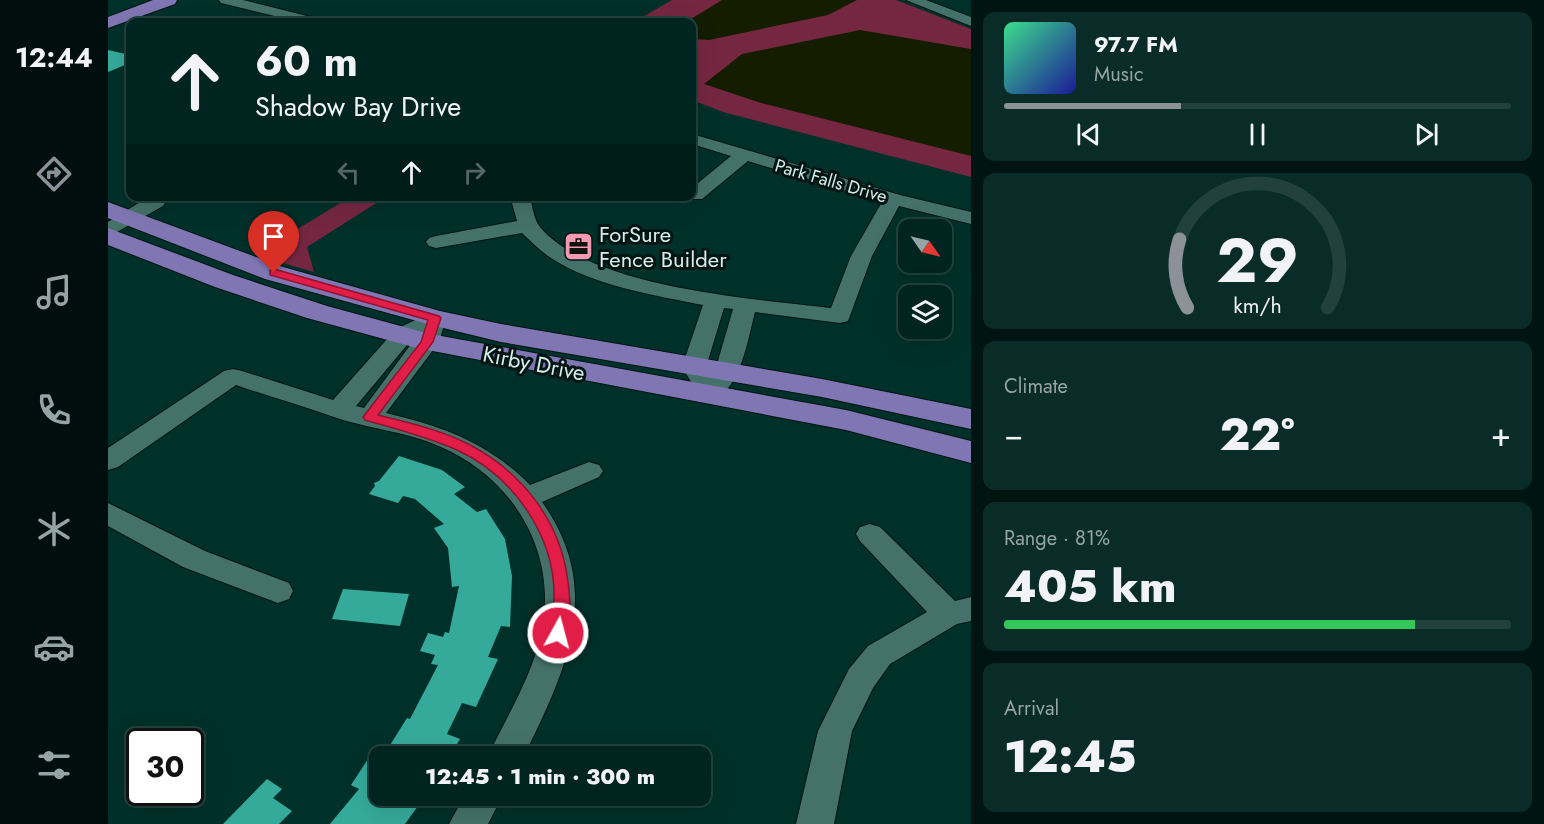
<!DOCTYPE html>
<html lang="en">
<head>
<meta charset="utf-8">
<style>
	:root { --surface:#002420; --page:#0a2c29; --text:#f1f3f6; --muted:#95a4a5; --line:#22413e; --accent:#8c9099 }
	body { margin:0; font-family:Jost,sans-serif; background:var(--page); color:var(--text); height:100vh; display:flex; flex-direction:column; font-size:22px; white-space:nowrap }
	* { box-sizing:border-box; margin:0 }
	p { font-size:20px; color:var(--muted) }
	.icon { flex:none; width:33px; height:33px; fill:none; stroke:currentColor; stroke-width:2; stroke-linecap:round; stroke-linejoin:round }
	.map { position:relative; flex:1; overflow:hidden }
	.panel { display:flex; flex-direction:column; gap:12px; padding:12px; background:#001412; width:573px }
	.panel>* { flex:none }
	.banner { position:absolute; left:18px; top:18px; width:570px; height:183px; border-radius:12px; box-shadow:0 6px 24px #0002,0 0 0 2px var(--line); background:#002420; color:var(--text); overflow:hidden }
	.needle { width:39px; rotate:124deg }
	.controls { position:absolute; left:790px; top:219px; display:grid; gap:12px }
	.controls a { display:grid; place-items:center; width:54px; height:54px; border-radius:12px; background:var(--surface); box-shadow:0 6px 24px #0002,0 0 0 2px var(--line); font-size:30px }
	.speed { position:absolute; left:18px; top:728px; display:flex; gap:12px; font-size:30px; font-weight:700; text-align:center }
	.speed>* { display:grid; place-content:center; width:78px; height:78px; border-radius:50%; background:var(--surface); box-shadow:0 6px 24px #0002,0 0 0 2px var(--line); line-height:1 }
	.speed .limit { border:3px solid #111; border-radius:9px; background:#fff; color:#111 }
	.pin { position:absolute; display:grid; place-items:center; width:51px; height:51px; color:#fff; margin:-62px -26px; border-radius:50% 50% 50% 0; rotate:-45deg; box-shadow:0 0 6px #0007 }
	.pin .icon { rotate:45deg }
	.me { position:absolute; width:66px; margin:-33px; rotate:7deg; stroke-linejoin:round; filter:drop-shadow(0 0 4px #0008) }
	.turn { display:flex; align-items:center; gap:21px; height:126px; padding:0 30px; font-size:27px }
	.turn .icon { width:78px; height:78px; stroke-width:2.5 }
	.turn b { display:block; font-size:42px; line-height:51px }
	.lanes { display:flex; align-items:center; height:57px; padding:0 30px; background:#0003; justify-content:center; gap:30px; direction:ltr }
	.lanes .off { opacity:.35 }
	.big { font-size:45px; font-weight:800; line-height:1.1 }
	.panel .widget { flex:1; display:flex; flex-direction:column; justify-content:center; gap:9px; min-width:0; padding:0 21px; border-radius:12px; background:var(--page) }
	.panel .dial { align-items:center; gap:0 }
	.dial svg { height:156px; overflow:visible; fill:none; stroke:var(--line); stroke-width:7; stroke-linecap:round; text-anchor:middle }
	.dial text { fill:var(--text); stroke:none }
	.song { display:flex; align-items:center; gap:18px }
	.cover { width:72px; height:72px; border-radius:9px; background:linear-gradient(135deg,hsl(150 70% 55%),hsl(240 70% 35%)) }
	.played { height:6px; border-radius:3px; background:linear-gradient(90deg,var(--accent) 35%,var(--line) 35%) }
	.keys { display:flex; justify-content:space-around; direction:ltr }
	.heat { display:flex; justify-content:space-between; align-items:center; font-size:33px; direction:ltr }
	.charge { height:9px; border-radius:4px; background:linear-gradient(90deg,#34c759 81%,var(--line) 0) }
	.trip { position:absolute; left:261px; top:746px; width:342px; height:60px; border-radius:12px; background:var(--surface); box-shadow:0 6px 24px #0002,0 0 0 2px var(--line); font-weight:800; line-height:60px; text-align:center }
	main { display:flex; flex:1; min-height:0 }
	.menu { display:flex; flex-direction:column; width:108px; justify-content:space-around; align-items:center; background:#000e0d; color:var(--muted) }
	.menu .icon { width:42px; height:42px }
	.menu .current { color:var(--accent) }
	.menu b { font-size:27px; color:var(--text) }
	.map>svg:first-child { display:block }
	.green { fill:#752741 }
	.water { fill:#151d00 }
	.building { fill:#35aa9b }
	.lines { fill:none; stroke-linecap:round; stroke-linejoin:round }
	.minor-casing { stroke:#001512; stroke-width:2 }
	.major-casing { stroke:#001512; stroke-width:2 }
	.minor { fill:#44726a; fill-rule:evenodd }
	.major { fill:#8076b3; fill-rule:evenodd }
	.route { fill:#e11d48; stroke:#92132f; stroke-width:1.5 }
	.labels { text-anchor:middle; dominant-baseline:central; stroke-width:6; stroke-linejoin:round; paint-order:stroke }
	.far-street-label { font-size:18px; fill:#d6ede9; stroke:#031412 }
	.poi-label { font-size:22px; fill:#d6ede9; stroke:#031412; text-anchor:start }
	.street-label { font-size:22px; fill:#d6ede9; stroke:#031412 }
</style>
</head>
<body>
<main>
<nav class="menu">
<b>12:44</b>
<svg class="icon current" aria-label="directions" viewBox="0 0 24 24"><path d="M12 3l9 9-9 9-9-9zM9 14v-3h6M13 9l2 2-2 2"/></svg>
<svg class="icon" aria-label="music" viewBox="0 0 24 24"><path d="M9 18V5l10-2v13"/><circle cx="6" cy="18" r="3"/><circle cx="16" cy="16" r="3"/></svg>
<svg class="icon" aria-label="phone" viewBox="0 0 24 24"><path d="M5 4h4l2 5-3 2q2 4 5 5l2-3 5 2v4C11 20 4 13 5 4z"/></svg>
<svg class="icon" aria-label="climate" viewBox="0 0 24 24"><path d="M12 3v18M4 7l16 10M4 17L20 7"/></svg>
<svg class="icon" aria-label="car" viewBox="0 0 24 24"><path d="M5 17H2v-5l4-1 3-4h7l3 4 3 1v5h-3M9 17h6M6 11h13"/><circle cx="7" cy="17" r="2"/><circle cx="17" cy="17" r="2"/></svg>
<svg class="icon" aria-label="filters" viewBox="0 0 24 24"><path d="M4 7h16M4 17h16"/><circle cx="9" cy="7" r="2"/><circle cx="15" cy="17" r="2"/></svg>
</nav>
<div class="map">
<svg width="863" height="824" viewBox="0 0 863 824">
	<rect width="100%" height="100%" fill="#00302a"/>
	<!-- green -->
	<path class="green" d="M564,0H788L863,29V177L615,112L584,100V22H526Z
		M242,197H294L270,202L199,247L206,272L147,255Z"/>
	<!-- water -->
	<path class="water" d="M614,0H749L720,15L601,40L584,39V22H578Z
		M752,30L863,49V156L653,103L596,84L634,54Z"/>
	<!-- building -->
	<path class="building" d="M0,50L22,55V63L0,72Z
		M291,456L334,470L357,487L346,494L369,512L378,509L397,539L404,576L402,627L393,626L380,657L390,659L368,707L354,703L339,734L352,739L342,756H293L279,750L299,718L302,719L330,665L323,664L327,655L312,651L320,633L335,637L337,632L341,633L351,586L344,587L340,548L326,528L336,524L307,499L295,496L290,503L261,494L267,486L266,483L271,481Z
		M235,589L301,594L292,626L224,619Z
		M262,756L272,760V795H305L315,799L297,824H222L251,789L243,785Z
		M159,779L174,789L165,798L184,811L171,824H115Z"/>
	<g class="lines">
		<defs>
			<path id="minor" d="M111,0H135L211,19L213,22H191L113,3Z
				M798,0H818L863,17V26Z
				M584,134L792,195L863,212V224L791,206L764,256L740,321L732,323L647,312C640,338 630,408 593,398L574,367L595,305C545,295 486,286 443,258C432,251 423,241 414,233L328,248L321,246L318,242L321,238L328,236L409,221L402,196H422C424,205 426,220 432,227C483,288 647,299 723,308L743,256L774,202L640,161L594,199H580L578,196H584V188L623,156L584,144ZM616,308L625,309L607,371L603,375L598,367Z
				M42,196H61L55,206L0,237V222Z
				M327,311L335,313L338,318L331,342L278,413C336,427 379,442 422,485L481,462L491,465L495,471L491,477L434,502C497,590 458,670 416,756H380C399,716 423,678 433,635C451,555 407,479 333,447C298,431 259,429 223,416C192,405 160,396 128,385L10,467L0,470V448L116,371L125,369L134,371L225,400L288,329ZM309,336L256,408L248,406L304,339Z
				M0,503L97,551L181,583L185,591L181,599L170,603L75,567L0,526Z
				M762,524L772,527L847,601L863,597V621L849,624L782,664L765,688L744,731L726,824H688L710,731L741,669L760,646L819,612L752,541L748,534L752,527Z
				M357,795H395L380,824H341Z"/>
			<path id="major" d="M45,0H69L67,4L0,28V17Z
				M0,202L175,267L332,311L393,324L714,379L863,409V429L714,397L393,342L327,326L157,279L0,218Z
				M0,228L125,275L219,306L322,334L738,410L863,441V463L738,430L309,348L199,318L107,287L0,245Z"/>
		</defs>
		<!-- minor casing -->
		<use href="#minor" class="minor-casing"/>
		<!-- major casing -->
		<use href="#major" class="major-casing"/>
		<!-- minor -->
		<use href="#minor" class="minor"/>
		<!-- major -->
		<use href="#major" class="major"/>
	</g>
	<!-- route -->
	<path class="route" d="M166,269L331,316L333,318L325,342L270,415C301,423 334,430 362,445C412,471 450,518 459,575C462,594 465,621 456,638H444L441,633C443,621 446,609 446,597C447,535 404,475 349,450C320,437 288,429 257,420L255,417L313,342L320,320L162,275V270Z"/>
	<!-- icons -->
	<defs>
		<symbol id="office-square" viewBox="-11 -11 22 22"><rect x="-9" y="-9" width="18" height="18" rx="4" fill="#f19ab1" stroke="#031412"/><path d="M-6-3h4V-5.5h4V-3h4V5H-6ZM-1-4.5V-3h2v-1.5ZM-6 0V1H6V0Z" fill="#111"/></symbol>
	</defs>
	<g fill-rule="evenodd">
		<use href="#office-square" x="454" y="230" width="33" height="33"/>
	</g>
	<g class="labels">
		<!-- far-street labels -->
		<g class="far-street-label">
			<text transform="translate(723 181) rotate(16)">Park Falls Drive</text>
		</g>
		<!-- poi labels -->
		<g class="poi-label">
			<text x="491" y="234">ForSure<tspan x="491" dy="25">Fence Builder</tspan></text>
		</g>
		<!-- street labels -->
		<g class="street-label">
			<text transform="translate(426 363) rotate(11)">Kirby Drive</text>
		</g>
	</g>
</svg>
<div class="controls">
<a><svg class="needle" viewBox="-14 -14 28 28"><path d="M0-13l5 13h-10z" fill="#e53935"/><path d="M0 13l5-13h-10z" fill="#95a4a5"/></svg></a>
<a><svg class="icon" aria-label="layers" viewBox="0 0 24 24"><path d="M12 4l9 5-9 5-9-5zM3 14l9 5 9-5"/></svg></a>
</div>
<div class="speed"><div class="limit">30</div></div>
<div class="pin" style="left:166px;top:273px;background:#d93025"><svg class="icon" aria-label="arrive" viewBox="0 0 24 24"><path d="M6 21V4h12l-3 4 3 4H6"/></svg></div>
<svg class="me" style="left:450px;top:633px" viewBox="-20 -20 40 40"><circle r="17" fill="#e11d48" stroke="#fff" stroke-width="3"/><path d="M0-11L8 9 0 5-8 9z" fill="#fff"/></svg>
<div class="trip">12:45 · 1 min · 300 m</div>
<div class="banner">
<div class="turn"><svg class="icon" aria-label="ahead" viewBox="0 0 24 24"><path d="M12 20V5M6 11l6-6 6 6"/></svg><div><b>60 m</b>Shadow Bay Drive</div></div>
<div class="lanes"><svg class="icon off" aria-label="left" viewBox="0 0 24 24"><path d="M17 20v-9H6M10 6l-5 5 5 5"/></svg><svg class="icon" aria-label="ahead" viewBox="0 0 24 24"><path d="M12 20V5M6 11l6-6 6 6"/></svg><svg class="icon off" aria-label="right" viewBox="0 0 24 24"><path d="M7 20v-9h11M14 6l5 5-5 5"/></svg></div>
</div>
</div>
<section class="panel">
<div class="widget">
<div class="song"><i class="cover"></i><div><b>97.7 FM</b><p>Music</p></div></div>
<div class="played"></div>
<div class="keys"><svg class="icon" aria-label="previous" viewBox="0 0 24 24"><path d="M18 5L8 12l10 7zM5 5v14"/></svg><svg class="icon" aria-label="pause" viewBox="0 0 24 24"><path d="M8 5v14M16 5v14"/></svg><svg class="icon" aria-label="next" viewBox="0 0 24 24"><path d="M6 5l10 7-10 7zM19 5v14"/></svg></div>
</div>
<div class="widget dial"><svg viewBox="0 0 100 80">
<path d="M14 69A42 42 0 1 1 86 69"/>
<path d="M14 69A42 42 0 0 1 10 34" stroke="#8c9099"/>
<text x="50" y="56" font-size="32" font-weight="700">29</text>
<text x="50" y="72" font-size="11">km/h</text>
</svg></div>
<div class="widget"><p>Climate</p>
<div class="heat"><a>−</a><b class="big">22°</b><a>+</a></div>
</div>
<div class="widget"><p>Range · 81%</p><b class="big">405 km</b><div class="charge"></div></div>
<div class="widget"><p>Arrival</p><b class="big">12:45</b></div>
</section>
</main>
</body>
</html>
